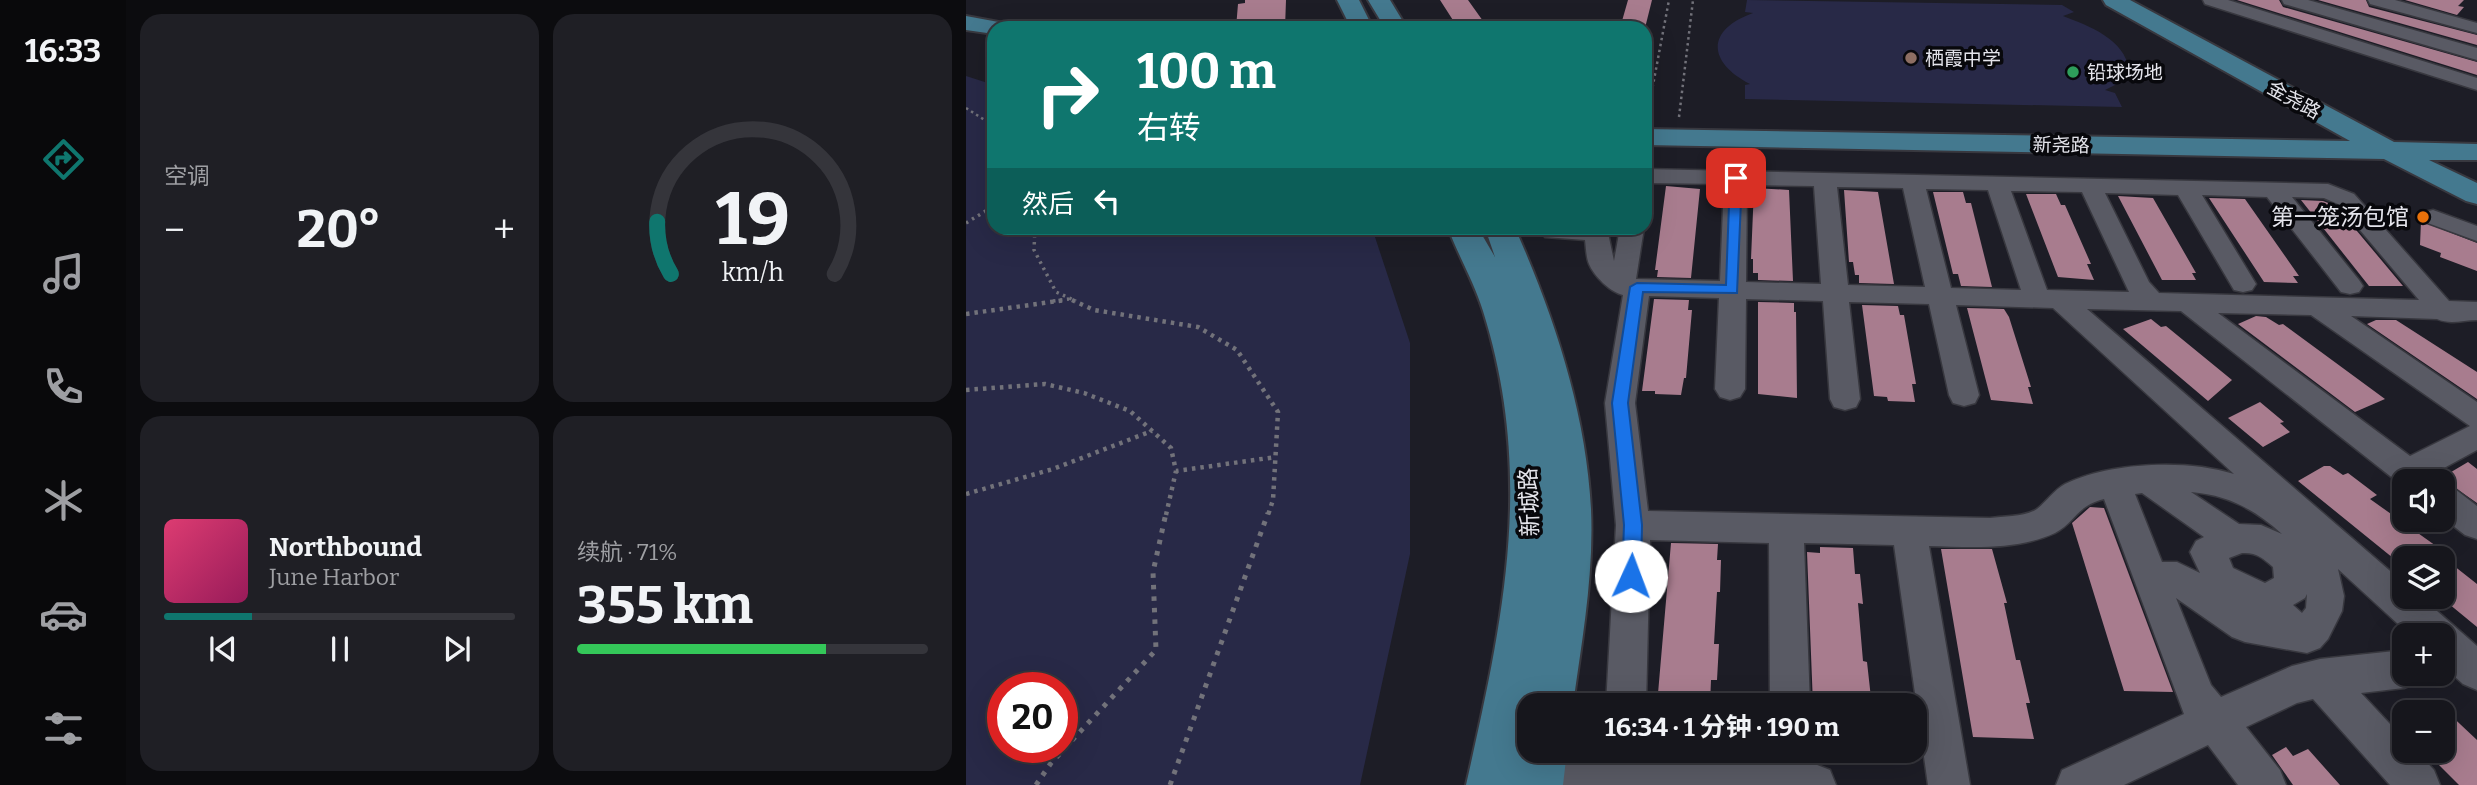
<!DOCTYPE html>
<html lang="zh">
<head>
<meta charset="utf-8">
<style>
	:root { --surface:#16161c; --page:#1f1f25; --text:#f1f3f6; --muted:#9e9fa3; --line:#35353b; --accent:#0f766e }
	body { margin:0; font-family:Bitter,"Noto Sans SC",serif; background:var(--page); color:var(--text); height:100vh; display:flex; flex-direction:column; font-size:26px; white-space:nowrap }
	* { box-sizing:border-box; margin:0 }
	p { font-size:23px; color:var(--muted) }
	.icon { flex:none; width:38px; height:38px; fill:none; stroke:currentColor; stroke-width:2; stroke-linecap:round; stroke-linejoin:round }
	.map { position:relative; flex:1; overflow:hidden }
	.drawer { display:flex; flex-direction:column; gap:14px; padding:14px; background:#0c0c0f; width:840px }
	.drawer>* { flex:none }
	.banner { position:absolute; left:21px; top:21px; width:665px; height:214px; border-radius:21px; box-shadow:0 7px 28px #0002,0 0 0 2px var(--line); background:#0f766e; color:#fff; overflow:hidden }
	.buttons { position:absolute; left:1426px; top:469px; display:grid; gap:14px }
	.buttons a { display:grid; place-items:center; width:63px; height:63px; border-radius:14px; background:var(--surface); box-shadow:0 7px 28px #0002,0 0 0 2px var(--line); font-size:35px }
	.speed { position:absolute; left:21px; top:672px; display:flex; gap:14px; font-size:35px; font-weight:700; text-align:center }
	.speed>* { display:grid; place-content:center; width:91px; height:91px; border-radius:50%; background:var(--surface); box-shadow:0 7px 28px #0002,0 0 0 2px var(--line); line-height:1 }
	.speed .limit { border:10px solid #d22; background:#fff; color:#111 }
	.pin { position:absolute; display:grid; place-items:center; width:60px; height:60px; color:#fff; margin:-30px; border-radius:14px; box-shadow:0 4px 10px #0006 }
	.me { position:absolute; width:77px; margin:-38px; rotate:2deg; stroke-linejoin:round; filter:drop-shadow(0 0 5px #0008) }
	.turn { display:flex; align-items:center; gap:24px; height:147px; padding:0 35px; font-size:32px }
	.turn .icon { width:91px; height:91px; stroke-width:2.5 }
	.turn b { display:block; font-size:49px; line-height:60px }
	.then { display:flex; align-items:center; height:66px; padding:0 35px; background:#0003; gap:14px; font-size:26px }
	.big { font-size:52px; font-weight:700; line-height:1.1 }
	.drawer .card { flex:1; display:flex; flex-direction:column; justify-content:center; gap:10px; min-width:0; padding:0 24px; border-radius:21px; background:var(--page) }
	.drawer .dial { align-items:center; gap:0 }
	.dial svg { height:182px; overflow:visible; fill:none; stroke:var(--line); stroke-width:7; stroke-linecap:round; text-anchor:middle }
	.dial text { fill:var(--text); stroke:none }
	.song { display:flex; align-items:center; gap:21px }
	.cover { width:84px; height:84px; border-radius:10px; background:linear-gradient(135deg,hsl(340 70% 55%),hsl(330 70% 35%)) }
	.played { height:7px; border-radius:4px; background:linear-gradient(90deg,var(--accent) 25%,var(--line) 25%) }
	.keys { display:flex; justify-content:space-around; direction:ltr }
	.heat { display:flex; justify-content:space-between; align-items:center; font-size:38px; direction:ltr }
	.charge { height:10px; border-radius:5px; background:linear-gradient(90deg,#34c759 71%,var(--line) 0) }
	.drawer .tiles { flex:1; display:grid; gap:14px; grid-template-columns:repeat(2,1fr) }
	.trip { position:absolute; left:551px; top:693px; width:410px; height:70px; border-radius:21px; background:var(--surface); box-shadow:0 7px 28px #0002,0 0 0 2px var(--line); font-weight:700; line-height:70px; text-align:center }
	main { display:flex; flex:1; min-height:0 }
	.dock { display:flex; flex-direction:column; width:126px; justify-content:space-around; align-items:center; background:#09090b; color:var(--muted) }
	.dock .icon { width:49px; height:49px }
	.dock .selected { color:var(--accent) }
	.dock b { font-size:32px; color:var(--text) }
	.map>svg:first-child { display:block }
	.green { fill:#282947; fill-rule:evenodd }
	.building { fill:#a87c8e }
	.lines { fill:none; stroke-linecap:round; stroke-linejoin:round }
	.minor-casing { stroke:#38383f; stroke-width:3 }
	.major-casing { stroke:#38383f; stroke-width:4 }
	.path-far3 { stroke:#72727a; stroke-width:2.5; stroke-dasharray:2.5 3.5; stroke-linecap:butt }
	.path-far2 { stroke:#72727a; stroke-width:3.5; stroke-dasharray:2.5 4.5; stroke-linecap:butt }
	.path-far1 { stroke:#72727a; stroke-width:4.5; stroke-dasharray:3.5 5; stroke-linecap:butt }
	.path { stroke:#72727a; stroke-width:5; stroke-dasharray:4.5 7; stroke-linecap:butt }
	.minor { fill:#595a64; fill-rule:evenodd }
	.major { fill:#44798f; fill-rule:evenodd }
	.route { fill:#1a73e8; stroke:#114b97; stroke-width:2 }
	.education-dot { fill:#8d6e63; stroke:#08080c; stroke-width:2.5 }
	.leisure-dot { fill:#2e9e5b; stroke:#08080c; stroke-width:2.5 }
	.food-dot { fill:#e8710a; stroke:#08080c; stroke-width:2.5 }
	.labels { text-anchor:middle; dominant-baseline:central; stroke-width:7; stroke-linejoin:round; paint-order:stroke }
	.far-poi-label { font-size:19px; fill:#e4e4eb; stroke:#08080c; text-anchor:start }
	.far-street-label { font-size:19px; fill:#e4e4eb; stroke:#08080c }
	.poi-label { font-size:23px; fill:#e4e4eb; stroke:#08080c; text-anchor:end }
	.street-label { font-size:23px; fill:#e4e4eb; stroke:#08080c }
</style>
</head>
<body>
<main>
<nav class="dock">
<b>16:33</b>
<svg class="icon selected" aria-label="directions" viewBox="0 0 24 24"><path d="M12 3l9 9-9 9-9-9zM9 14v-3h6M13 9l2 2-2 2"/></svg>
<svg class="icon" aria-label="music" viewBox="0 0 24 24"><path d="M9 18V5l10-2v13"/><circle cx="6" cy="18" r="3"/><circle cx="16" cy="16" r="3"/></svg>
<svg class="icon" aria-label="phone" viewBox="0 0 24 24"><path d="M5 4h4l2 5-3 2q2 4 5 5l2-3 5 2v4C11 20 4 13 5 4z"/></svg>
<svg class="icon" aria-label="climate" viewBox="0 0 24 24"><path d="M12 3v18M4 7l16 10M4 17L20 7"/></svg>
<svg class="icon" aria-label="car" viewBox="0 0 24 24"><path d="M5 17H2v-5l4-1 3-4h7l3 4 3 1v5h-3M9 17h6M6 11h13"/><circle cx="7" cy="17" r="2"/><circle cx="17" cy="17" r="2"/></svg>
<svg class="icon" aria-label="filters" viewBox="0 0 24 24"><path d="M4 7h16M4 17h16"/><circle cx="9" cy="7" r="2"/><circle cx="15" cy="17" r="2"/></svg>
</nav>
<section class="drawer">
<div class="tiles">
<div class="card"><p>空调</p>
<div class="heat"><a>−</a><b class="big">20°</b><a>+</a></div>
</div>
<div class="card dial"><svg viewBox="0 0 100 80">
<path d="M14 69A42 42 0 1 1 86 69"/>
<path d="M14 69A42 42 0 0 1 8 46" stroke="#0f766e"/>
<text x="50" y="56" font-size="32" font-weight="700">19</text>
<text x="50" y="72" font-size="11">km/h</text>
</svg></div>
<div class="card">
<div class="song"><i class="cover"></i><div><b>Northbound</b><p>June Harbor</p></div></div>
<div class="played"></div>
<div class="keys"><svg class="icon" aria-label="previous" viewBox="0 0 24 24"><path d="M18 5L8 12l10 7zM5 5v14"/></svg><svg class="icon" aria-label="pause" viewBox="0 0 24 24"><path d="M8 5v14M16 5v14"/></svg><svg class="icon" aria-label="next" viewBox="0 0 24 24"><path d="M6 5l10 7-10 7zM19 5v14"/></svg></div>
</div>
<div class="card"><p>续航 · 71%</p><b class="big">355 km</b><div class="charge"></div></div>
</div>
</section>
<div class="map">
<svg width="1511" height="785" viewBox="0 0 1511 785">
	<rect width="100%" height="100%" fill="#1d1d26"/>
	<!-- green -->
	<path class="green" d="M781,0L1096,5L1108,12L1097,16C1123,26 1159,39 1163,70L1153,83L1139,90L1149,93L1156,107L779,99V85L784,84C741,62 740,30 787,13L779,12Z
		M0,76L28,85V228H406L444,343V554L394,785H0ZM37,688H96V747H37Z"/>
	<!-- building -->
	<path class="building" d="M279,0H320L319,28H270L272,4L279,3Z
		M474,0H502L522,28H492Z
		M662,0H686L679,28H654Z
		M1271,0H1313L1317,7L1511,62V75Z
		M1352,0H1400L1403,7L1511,35V45Z
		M1439,0H1498L1492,6L1498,7L1491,15Z
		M700,186L734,189L725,278L691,277L692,270H689Z
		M788,188L823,190L827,281L792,280V273H787V259H785Z
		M878,190L912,192L928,284L893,283V275H889L887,262H883Z
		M967,192H997L1000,203H1005L1026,287L995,286L992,274H987Z
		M1060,194H1090L1095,205H1099L1125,264H1121L1128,280L1092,277Z
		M1152,196L1187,198L1230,273H1226L1230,280H1196Z
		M1243,198L1279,199L1333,276H1327L1332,283L1298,282Z
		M1335,200L1357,201L1370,206L1437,286H1403Z
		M1455,221L1511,243V271L1474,257L1475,253L1454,245Z
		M688,299L723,300L722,310H726L720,378H718L715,395L689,394V391H676Z
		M792,302L828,303V312H830L831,398L792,394Z
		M896,305L932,306L934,315H938L950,384H946L949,402L922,401L921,397L908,396Z
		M1001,308L1038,309L1043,317L1065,387H1062L1067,404L1025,400Z
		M1290,316L1300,317L1313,325L1317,324L1419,399L1389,412L1272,324Z
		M1185,319L1195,327L1200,326L1266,380L1242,401L1157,329Z
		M1410,320H1430L1511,372V399L1401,324Z
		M1294,402L1318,422L1314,423L1324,432L1297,447L1262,418Z
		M1502,462L1511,469V503L1475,478Z
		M1358,466H1364L1377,475L1382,473L1411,495L1404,499L1487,558H1478L1511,584V627L1477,599V558H1427L1332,481Z
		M1124,507L1138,508L1207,692L1158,691L1106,523Z
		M705,543L752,544L751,560H755L754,592H751L748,644H753L751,680H745L744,705H691Z
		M854,547L887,548L889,574H894L897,604L892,603L897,661L901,662L905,698H896L897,705H847L841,552L854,553Z
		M975,549H1026L1041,603H1038L1050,660H1054L1064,703H1060L1068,739L1007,737Z
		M1477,708L1511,740V785H1493L1459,751H1477Z
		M1320,747L1327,756L1342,749L1374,785H1327L1306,755Z"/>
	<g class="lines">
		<defs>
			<path id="minor" d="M1237,0H1262L1511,78V90L1239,4Z
				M1316,0H1342L1511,48V60L1318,4Z
				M1402,0H1429L1511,23V33L1404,4Z
				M679,169L1362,184L1388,194L1483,301L1511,302V320C1497,320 1484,325 1471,319L1385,316L1511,402V450L1467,474L1470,481H1438V487L1215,311L1121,309L1438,583V597H1455L1511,646V690L1497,684L1477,666V635H1444L1372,569L1378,596L1376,611L1362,639L1354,648L1341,653L1279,642L1266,637L1210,598L1245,685L1255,697L1326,666L1354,659L1438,650V674H1455L1452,682L1438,688L1395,693L1438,739V751H1450L1468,770L1474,785H1424L1347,699L1331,703L1280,727L1314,770L1320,785H1272L1242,745L1158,785H1090L1096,770L1218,714L1138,499C1110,506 1110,522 1089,533C1050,551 1004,547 963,546L1004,785H962L928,545L838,543L844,705H804L803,543L684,540L680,705H640L650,525L639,403L657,295C644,292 628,276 623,264C620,257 620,247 619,240L579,237L576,232L577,228H639L642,233L648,261L654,228H678L670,279L754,281L758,184L679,183ZM781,185L848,186L855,284L780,282ZM871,187L937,188L959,287L882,285ZM960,189L1022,190L1055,290L985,288ZM1045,191L1116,192L1163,292L1081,290ZM1139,193L1212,195L1268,290L1277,292L1286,290L1290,284L1236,195L1301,197L1375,292L1384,294L1393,292L1397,286L1393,280L1326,197L1358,198L1372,204L1453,300L1193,293L1183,282ZM683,296L753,298L749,389L754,397L764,400L774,397L779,389L780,299L857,301L864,399L868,407L879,410L890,407L894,399L883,302L963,304L983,395L987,403L998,406L1009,403L1013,395L990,305L1087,308L1268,474C1221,459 1144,462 1099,484C1088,490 1081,501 1071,509C1059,517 1038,516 1024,518L682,511L669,403ZM1252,313L1345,315L1504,426L1444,456ZM1225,492C1262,495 1288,509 1316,534L1295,525L1273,524ZM1176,493L1238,537L1230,541L1224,552L1234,573L1211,562H1196L1169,494ZM1276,553C1290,552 1297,558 1307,567L1308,578L1299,583L1267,568L1263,558ZM1341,594L1340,608L1336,613L1327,605L1339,598Z
				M1467,210L1511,226V241L1459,222L1455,217L1459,212Z
				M1477,485L1489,489L1511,506V539L1499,535L1477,518Z
				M634,751H676L675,758L804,762V751H846V763L864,770L870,785H553L550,776L556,761L571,755L633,757Z"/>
			<path id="major" d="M371,0H393L407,28H385Z
				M402,0H424L441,28H419Z
				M1137,0H1164L1428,142L1511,144V160H1463L1511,183V204L1500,201L1418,159L679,145V129L1384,141L1140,5Z
				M0,16L38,23L41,28H28V34L0,30Z
				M482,228H512L529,257L519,228H549C588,316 620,412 625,509C628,575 616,640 607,705H564V751H601L597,785H500C537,621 569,477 517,311C508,282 492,255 482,228Z"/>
		</defs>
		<!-- minor casing -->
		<use href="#minor" class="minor-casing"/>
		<!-- major casing -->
		<use href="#major" class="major-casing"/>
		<!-- path-far3 -->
		<path class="path-far3" d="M0,108L28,126
			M681,117L703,0
			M713,117L727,0"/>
		<!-- path-far2 -->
		<path class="path-far2" d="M0,223L28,206
			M69,228L68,250L90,292L110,301
			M87,301L103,299"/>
		<!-- path-far1 -->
		<path class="path-far1" d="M106,300L128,310L232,327L271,350L312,412L307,500L302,515
			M0,314L99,300
			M0,390L79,384L118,393L164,411L205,448L210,471L310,457
			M0,494L87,469L186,431
			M200,515L210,471"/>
		<!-- path -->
		<path class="path" d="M70,785L85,763L190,650L187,572L200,513
			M204,785L302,513"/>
		<!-- minor -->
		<use href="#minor" class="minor"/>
		<!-- major -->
		<use href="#major" class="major"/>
	</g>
	<!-- route -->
	<path class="route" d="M770,175L776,178L771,293L677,292L662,403L676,525L675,576L672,582L665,585L659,582L656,576L658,525L646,403L664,287L671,283L760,285L764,178Z"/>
	<!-- markers -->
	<circle class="education-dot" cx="945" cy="58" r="7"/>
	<circle class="leisure-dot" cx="1107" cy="72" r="7"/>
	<circle class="food-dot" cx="1457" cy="217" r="7"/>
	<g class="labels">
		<!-- far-poi labels -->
		<g class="far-poi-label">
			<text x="959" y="58">栖霞中学</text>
			<text x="1121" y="72">铅球场地</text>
		</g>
		<!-- far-street labels -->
		<g class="far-street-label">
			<text transform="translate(1328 100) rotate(29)">金尧路</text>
			<text transform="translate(1095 145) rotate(1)">新尧路</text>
		</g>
		<!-- poi labels -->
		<g class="poi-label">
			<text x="1443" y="217">第一笼汤包馆</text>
		</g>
		<!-- street labels -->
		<g class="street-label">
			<text transform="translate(563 502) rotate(-92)">新城路</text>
		</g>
	</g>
</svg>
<div class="buttons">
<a><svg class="icon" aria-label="sound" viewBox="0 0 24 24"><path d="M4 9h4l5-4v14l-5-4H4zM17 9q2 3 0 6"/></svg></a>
<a><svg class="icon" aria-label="layers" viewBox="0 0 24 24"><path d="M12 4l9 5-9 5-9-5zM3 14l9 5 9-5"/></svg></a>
<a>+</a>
<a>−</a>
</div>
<div class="speed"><div class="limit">20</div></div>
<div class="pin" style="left:770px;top:178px;background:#d93025"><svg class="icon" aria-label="arrive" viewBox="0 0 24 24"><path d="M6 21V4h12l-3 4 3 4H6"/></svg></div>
<svg class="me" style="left:665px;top:576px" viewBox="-20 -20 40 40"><circle r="19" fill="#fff"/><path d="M0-13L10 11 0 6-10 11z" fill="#1a73e8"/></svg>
<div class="trip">16:34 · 1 分钟 · 190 m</div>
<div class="banner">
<div class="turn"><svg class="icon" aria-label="right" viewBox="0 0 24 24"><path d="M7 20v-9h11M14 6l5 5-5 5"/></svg><div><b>100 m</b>右转</div></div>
<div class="then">然后<svg class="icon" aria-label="left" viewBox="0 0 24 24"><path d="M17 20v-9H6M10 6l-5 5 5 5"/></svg></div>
</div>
</div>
</main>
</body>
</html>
